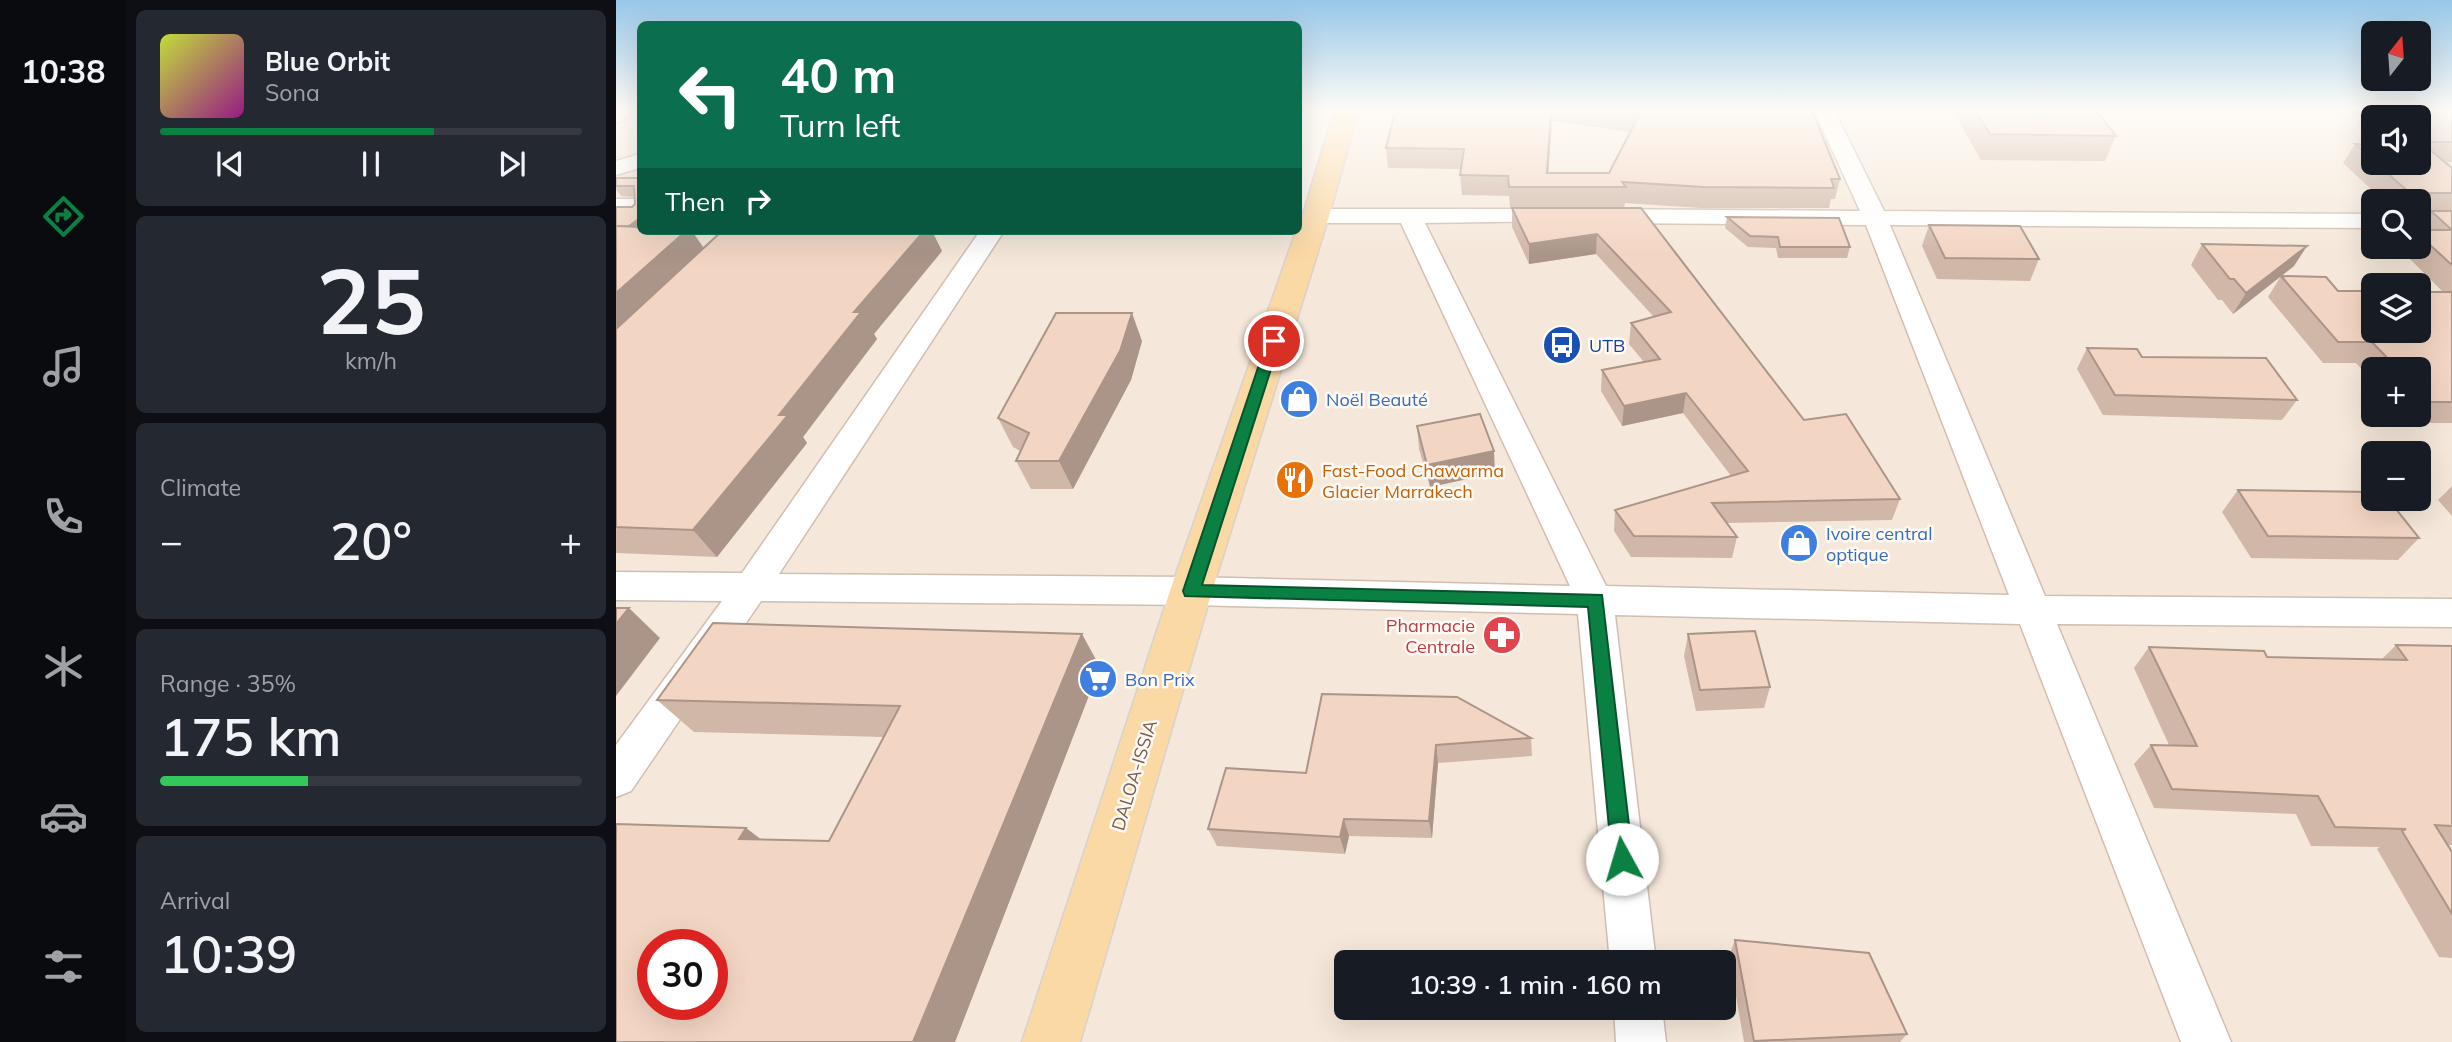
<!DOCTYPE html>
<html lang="en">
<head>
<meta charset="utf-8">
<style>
	:root { --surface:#171b24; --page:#242831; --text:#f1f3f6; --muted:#9ea1a6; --line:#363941; --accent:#0b8043 }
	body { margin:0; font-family:Mulish,sans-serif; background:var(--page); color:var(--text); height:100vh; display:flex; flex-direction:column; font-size:26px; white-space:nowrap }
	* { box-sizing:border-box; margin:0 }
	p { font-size:23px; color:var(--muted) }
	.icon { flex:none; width:38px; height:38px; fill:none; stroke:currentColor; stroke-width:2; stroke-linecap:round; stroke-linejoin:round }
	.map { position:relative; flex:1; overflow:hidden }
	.details { display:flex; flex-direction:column; gap:10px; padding:10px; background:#0d0f14; width:490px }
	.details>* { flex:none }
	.banner { position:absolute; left:21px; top:21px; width:665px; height:214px; border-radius:10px; box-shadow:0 7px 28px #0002; background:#0b6e4f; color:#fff; overflow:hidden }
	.needle { width:46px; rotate:17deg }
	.fabs { position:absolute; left:1745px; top:21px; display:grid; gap:14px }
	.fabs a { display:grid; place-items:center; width:70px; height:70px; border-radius:10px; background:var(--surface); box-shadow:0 7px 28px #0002; font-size:35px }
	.speed { position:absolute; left:21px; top:929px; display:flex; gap:14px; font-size:35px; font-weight:700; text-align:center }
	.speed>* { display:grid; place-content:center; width:91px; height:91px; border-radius:50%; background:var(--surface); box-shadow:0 7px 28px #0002; line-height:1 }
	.speed .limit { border:10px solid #d22; background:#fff; color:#111 }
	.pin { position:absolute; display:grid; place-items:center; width:60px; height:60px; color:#fff; margin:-30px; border:4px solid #fff; border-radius:50%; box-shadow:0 2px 7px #0007 }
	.me { position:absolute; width:77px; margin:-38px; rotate:354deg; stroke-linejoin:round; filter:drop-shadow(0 0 5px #0008) }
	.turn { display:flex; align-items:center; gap:24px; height:147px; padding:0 28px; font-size:32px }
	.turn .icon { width:91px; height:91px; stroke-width:2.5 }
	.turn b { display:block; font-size:49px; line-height:60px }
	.then { display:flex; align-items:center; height:66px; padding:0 28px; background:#0003; gap:14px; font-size:26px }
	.big { font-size:52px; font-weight:600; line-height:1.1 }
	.details .tile { flex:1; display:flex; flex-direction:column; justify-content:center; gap:10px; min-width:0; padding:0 24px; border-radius:10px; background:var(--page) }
	.details .dial { align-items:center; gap:0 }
	.dial b { font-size:91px; line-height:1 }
	.song { display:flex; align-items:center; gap:21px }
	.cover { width:84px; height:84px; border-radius:10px; background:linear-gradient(135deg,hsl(70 70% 55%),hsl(310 70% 35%)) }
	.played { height:7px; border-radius:4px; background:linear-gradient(90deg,var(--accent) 65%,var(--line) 65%) }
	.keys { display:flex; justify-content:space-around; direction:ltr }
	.heat { display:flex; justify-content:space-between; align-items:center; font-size:38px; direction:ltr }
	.charge { height:10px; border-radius:5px; background:linear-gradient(90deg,#34c759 35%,var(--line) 0) }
	.trip { position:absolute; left:718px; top:950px; width:402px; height:70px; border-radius:10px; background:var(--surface); box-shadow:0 7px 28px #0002; font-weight:600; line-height:70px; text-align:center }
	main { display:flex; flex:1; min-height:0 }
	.dock { display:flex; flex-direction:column; width:126px; justify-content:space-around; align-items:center; background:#090b0e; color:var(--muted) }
	.dock .icon { width:49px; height:49px }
	.dock .selected { color:var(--accent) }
	.dock b { font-size:32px; color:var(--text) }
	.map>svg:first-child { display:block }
	.residential { fill:#f5e8da; fill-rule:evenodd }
	.commercial { fill:#fde8e0 }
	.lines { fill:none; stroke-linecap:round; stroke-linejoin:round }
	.minor-casing { stroke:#d1beb0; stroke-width:3 }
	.tertiary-casing { stroke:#d1beb0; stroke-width:3 }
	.primary-casing { stroke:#dad1cd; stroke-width:3 }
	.minor { fill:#fff; fill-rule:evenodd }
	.tertiary { fill:#fff; fill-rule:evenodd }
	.primary { fill:#fbd9a5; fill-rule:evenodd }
	.wall { fill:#d1b7a8; fill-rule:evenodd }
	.shaded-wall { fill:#aa9588 }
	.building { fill:#f3d5c3; stroke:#aa9588; stroke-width:2; fill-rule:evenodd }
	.route { fill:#0b8043; stroke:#07532c; stroke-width:2 }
	.labels { text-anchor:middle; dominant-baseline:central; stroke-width:5; stroke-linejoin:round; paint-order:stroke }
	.transit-label { font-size:18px; fill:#164399; stroke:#fffaf3; text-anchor:start }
	.shop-label { font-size:18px; fill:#366cbe; stroke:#fffaf3; text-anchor:start }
	.food-label { font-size:18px; fill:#c56008; stroke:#fffaf3; text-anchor:start }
	.health-label { font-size:18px; fill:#be3a42; stroke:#fffaf3; text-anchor:end }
	.street-label { font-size:18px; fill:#7a5c4d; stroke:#fffaf3 }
</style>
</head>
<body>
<main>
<nav class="dock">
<b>10:38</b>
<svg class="icon selected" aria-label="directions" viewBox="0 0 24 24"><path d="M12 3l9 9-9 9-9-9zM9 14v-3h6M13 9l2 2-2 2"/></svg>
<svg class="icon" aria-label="music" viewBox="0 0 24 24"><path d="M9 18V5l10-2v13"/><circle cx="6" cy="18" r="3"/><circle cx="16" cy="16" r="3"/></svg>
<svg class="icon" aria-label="phone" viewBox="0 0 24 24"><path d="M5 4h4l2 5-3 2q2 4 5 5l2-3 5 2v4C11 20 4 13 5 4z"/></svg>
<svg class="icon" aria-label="climate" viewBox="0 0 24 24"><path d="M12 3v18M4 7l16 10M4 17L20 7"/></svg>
<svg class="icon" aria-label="car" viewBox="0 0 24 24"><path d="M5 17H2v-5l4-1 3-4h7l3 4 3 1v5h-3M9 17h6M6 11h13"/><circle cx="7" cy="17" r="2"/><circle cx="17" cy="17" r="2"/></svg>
<svg class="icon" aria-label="filters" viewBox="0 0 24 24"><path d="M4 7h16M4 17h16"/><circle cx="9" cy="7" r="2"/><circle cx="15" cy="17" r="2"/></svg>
</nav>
<section class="details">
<div class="tile">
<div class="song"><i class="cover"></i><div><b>Blue Orbit</b><p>Sona</p></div></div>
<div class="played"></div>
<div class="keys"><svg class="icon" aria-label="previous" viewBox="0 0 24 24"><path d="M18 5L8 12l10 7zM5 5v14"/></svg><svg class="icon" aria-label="pause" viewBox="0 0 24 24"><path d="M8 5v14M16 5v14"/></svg><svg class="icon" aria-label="next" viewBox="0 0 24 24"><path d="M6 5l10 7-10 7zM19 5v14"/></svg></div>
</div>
<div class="tile dial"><b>25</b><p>km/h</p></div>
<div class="tile"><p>Climate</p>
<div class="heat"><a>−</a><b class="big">20°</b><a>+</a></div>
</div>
<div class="tile"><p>Range · 35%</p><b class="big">175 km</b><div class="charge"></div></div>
<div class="tile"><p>Arrival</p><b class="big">10:39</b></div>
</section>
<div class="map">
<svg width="1836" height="1042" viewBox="0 0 1836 1042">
	<rect width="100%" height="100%" fill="#fdf6ec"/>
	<!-- residential -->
	<path class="residential" d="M731,108H1836V1042H0V156L24,149V231H682L683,216H699ZM1757,117H1802V163H1757ZM1757,201H1802V247H1757ZM1757,285H1802V331H1757ZM1757,369H1802V415H1757ZM1757,453H1802V499H1757ZM37,945H96V1004H37ZM730,962H1108V1008H730Z"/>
	<!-- commercial -->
	<path class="commercial" d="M0,108H24V149L0,156Z"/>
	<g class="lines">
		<defs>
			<path id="minor" d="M0,108H21L7,120L0,122Z
				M1197,108H1217L1268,211L1757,214V228L1274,225L1429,596L1836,599V627L1441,624L1615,1042H1565L1404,624L999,615L1040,962H994L962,614L575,605L145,601L15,791L0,797V745L106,601L0,600V572L126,573L364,231H388L163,574L575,577L954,586L785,223H699L691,221L687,216L691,211L699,209H939L947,211L951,216L947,221L809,223L990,586L1393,595L1250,225L986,223L978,221L974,216L978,211L986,209L1244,211Z
				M24,154V168L0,175V161Z
				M998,1008H1046L1050,1042H1000Z"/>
			<path id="tertiary" d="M0,199H24V215H0Z"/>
			<path id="primary" d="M719,108H743L713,216L596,591L464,1042H406L554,591L680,231H682Z"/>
		</defs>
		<!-- minor casing -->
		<use href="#minor" class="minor-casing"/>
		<!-- tertiary casing -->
		<use href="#tertiary" class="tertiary-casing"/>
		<!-- primary casing -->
		<use href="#primary" class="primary-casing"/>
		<!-- minor -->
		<use href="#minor" class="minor"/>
		<!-- tertiary -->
		<use href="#tertiary" class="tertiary"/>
		<!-- primary -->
		<use href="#primary" class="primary"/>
	</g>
	<!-- wall -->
	<path class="wall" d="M780,108H1195L1224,179L1219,199H1215L1213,208H1085L1009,203L1008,208L894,207L893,196L846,195L844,175L845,169L772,168L770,148ZM936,121L1015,132L993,173H932Z
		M1335,108H1478L1500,136L1489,161L1365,160Z
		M1731,108H1836V162H1829L1836,168V423H1796L1789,415H1802V369H1757V381L1740,363H1707L1652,297L1665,276L1617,314L1606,300H1602L1575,265L1586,244L1678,266L1665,276L1722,291L1827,292L1784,249L1786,247H1802V228L1813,213L1802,227V201H1768L1727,163L1739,144L1757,145V163H1802V117H1757V135L1742,123L1744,119Z
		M0,178H24V231L88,248L326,251L258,334L261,339L187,437L191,443L101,557L0,553V207H16L19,204V197L5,196L0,189Z
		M896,208H1025L1188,420L1284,499L1276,520L1110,523L1121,537L1116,558L1015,557L998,531L999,510L1115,476L1067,413L1006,426L985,391L986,370L1028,362L1013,344L1015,323L1038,317L980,254L913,264L896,227Z
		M1111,217L1234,247L1231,258H1162L1160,248L1132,247L1109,228Z
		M1313,225L1423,259L1414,281L1321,279L1306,246Z
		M526,341L515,380L457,489H415L400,461L404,451L397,447L382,418Z
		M1471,348L1526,357L1681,400L1666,420L1487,415L1461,369Z
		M801,426L879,473L814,487L803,449Z
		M1836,486V516L1822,500Z
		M1622,490L1803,538L1782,560L1635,558L1606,512Z
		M1072,634L1154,687L1148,708L1080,711L1068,656Z
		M1780,645L1836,646V845H1831L1836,852V958L1823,957L1761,849L1764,847L1695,846L1680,814L1538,808L1518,764L1535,745H1553L1518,668L1533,647L1651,657L1765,660Z
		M484,667L339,1042H0L130,828L145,839L213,841L268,737L78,732L41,700Z
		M706,694L915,738L916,756L822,763L816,838L733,836L729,854L601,846L592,829L690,773Z
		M1119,940L1291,1034L1284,1042H1128L1113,956Z"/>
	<!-- shaded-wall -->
	<path class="shaded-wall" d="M936,108V121L931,187V173Z
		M24,218V231L0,235Z
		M70,231H76L92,254L0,339V293Z
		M308,231H316L326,251L258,334L261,339L187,437L191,443L101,557L77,530L238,312Z
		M981,234L980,254L913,264V244Z
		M1691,246L1678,266L1617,314L1630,293Z
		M516,313L526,341L515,380L457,489L443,461Z
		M1070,393L1067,413L1006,426L1008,406Z
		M878,451L879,473L814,487L811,465Z
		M13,608L44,638L0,696V624Z
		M466,634L484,667L339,1042H297Z
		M820,745L822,763L816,838L813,821Z
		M728,819L733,836L729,854L724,837Z
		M130,828L167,857L123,839Z"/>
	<!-- building -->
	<path class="building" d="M780,108H935L931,173H993L1024,113L987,108H1195L1224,179H1215L1218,188L1088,187L1006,182L1010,187H893L892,176L844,175L848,149L770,148Z
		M1358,108H1478L1500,136L1374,134Z
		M1761,108H1836V142H1802V117H1772Z
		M1739,144L1757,145V160Z
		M1802,145H1808L1836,168V193H1814V211L1760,163H1802Z
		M0,178H24V218L13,226H0V207H16L19,204L18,186H0Z
		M896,208H1025L1188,420L1230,414L1284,499L1096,503L1121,537L1018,536L999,510L1132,471L1070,393L1008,406L986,370L1044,359L1015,323L1055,312L981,234L913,244Z
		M1815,211H1836V230Z
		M1111,217L1223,218L1234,247H1164L1162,237L1134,236Z
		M1313,225L1404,226L1423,259L1329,258Z
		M0,226L24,227V231H70L0,293Z
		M1802,230H1836V265L1802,234Z
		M106,231H308L238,312H245L163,415H172L77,530L0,527V329Z
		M1586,244L1691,246L1630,293L1618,279H1614Z
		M1665,276L1710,277L1722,291H1757V331H1802V292H1836V402H1814L1802,390V369H1782L1756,342H1722Z
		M440,313H516L504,351L443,461H400L413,433L382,418Z
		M1471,348L1521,349L1526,357L1650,358L1681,400L1499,395Z
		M864,414L878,451L811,465L801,426Z
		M1622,490L1757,492V499H1772L1803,538L1652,536Z
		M0,608H13L0,624Z
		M97,623L466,634L297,1042H0V824L130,828L123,839L213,841L284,706L41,700ZM37,945H96V1004H37Z
		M1139,631L1154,687L1084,690L1072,634Z
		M1780,645L1836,646V826L1819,825L1836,852V914L1786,831L1790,829L1719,827L1702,796L1556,789L1535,745L1581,746L1533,647L1648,651L1651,657L1791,660Z
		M706,694L841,697L915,738L820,745L813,821L728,819L724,837L592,829L610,768L690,773Z
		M1119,940L1253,953L1291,1034L1138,1041Z"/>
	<!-- sky -->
	<linearGradient id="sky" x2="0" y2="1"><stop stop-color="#97c7e8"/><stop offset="0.43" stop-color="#fefbf6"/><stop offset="1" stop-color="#fefbf6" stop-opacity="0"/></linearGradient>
	<rect width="1836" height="254" fill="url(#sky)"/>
	<!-- route -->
	<path class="route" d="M658,337L664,341L586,585L986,595L1017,859L1014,866L1006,869L999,866L996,859L972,607L569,596L567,591L651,341Z"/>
	<!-- icons -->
	<defs>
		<symbol id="bus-disc" viewBox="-11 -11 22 22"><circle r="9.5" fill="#1a4fb4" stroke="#fffaf3"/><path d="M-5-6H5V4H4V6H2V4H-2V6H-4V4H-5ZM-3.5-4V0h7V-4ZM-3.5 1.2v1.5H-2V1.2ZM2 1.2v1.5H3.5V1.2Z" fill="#fff"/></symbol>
		<symbol id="shop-disc" viewBox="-11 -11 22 22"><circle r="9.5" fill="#3f7fe0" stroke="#fffaf3"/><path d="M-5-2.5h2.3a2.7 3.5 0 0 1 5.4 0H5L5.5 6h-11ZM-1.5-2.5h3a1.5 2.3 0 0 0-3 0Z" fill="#fff"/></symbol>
		<symbol id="restaurant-disc" viewBox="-11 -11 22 22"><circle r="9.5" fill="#e8710a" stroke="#fffaf3"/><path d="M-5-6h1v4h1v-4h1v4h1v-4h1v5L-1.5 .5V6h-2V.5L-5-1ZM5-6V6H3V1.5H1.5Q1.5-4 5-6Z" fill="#fff"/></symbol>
		<symbol id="pharmacy-disc" viewBox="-11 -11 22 22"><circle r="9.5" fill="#e0444e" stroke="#fffaf3"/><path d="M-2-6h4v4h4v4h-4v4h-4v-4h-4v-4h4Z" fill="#fff"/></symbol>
		<symbol id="supermarket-disc" viewBox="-11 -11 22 22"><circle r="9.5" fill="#3f7fe0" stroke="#fffaf3"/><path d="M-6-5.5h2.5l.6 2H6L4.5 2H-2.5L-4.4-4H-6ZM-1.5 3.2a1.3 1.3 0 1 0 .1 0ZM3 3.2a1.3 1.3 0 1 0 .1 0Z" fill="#fff"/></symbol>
	</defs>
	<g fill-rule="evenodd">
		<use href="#bus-disc" x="924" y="323" width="44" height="44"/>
		<use href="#shop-disc" x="661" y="377" width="44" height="44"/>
		<use href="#restaurant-disc" x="657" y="458" width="44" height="44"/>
		<use href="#shop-disc" x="1161" y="521" width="44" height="44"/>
		<use href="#pharmacy-disc" x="864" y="613" width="44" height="44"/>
		<use href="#supermarket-disc" x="460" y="657" width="44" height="44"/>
	</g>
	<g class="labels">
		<!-- transit labels -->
		<g class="transit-label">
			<text x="973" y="345">UTB</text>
		</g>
		<!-- shop labels -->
		<g class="shop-label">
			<text x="710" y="399">Noël Beauté</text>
			<text x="1210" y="533">Ivoire central<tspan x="1210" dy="21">optique</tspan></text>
			<text x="509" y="679">Bon Prix</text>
		</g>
		<!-- food labels -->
		<g class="food-label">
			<text x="706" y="470">Fast-Food Chawarma<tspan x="706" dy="21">Glacier Marrakech</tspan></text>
		</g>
		<!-- health labels -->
		<g class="health-label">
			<text x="859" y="625">Pharmacie<tspan x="859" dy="21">Centrale</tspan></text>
		</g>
		<!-- street labels -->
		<g class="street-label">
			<text transform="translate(518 775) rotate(-73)">DALOA-ISSIA</text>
		</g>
	</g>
</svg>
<div class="fabs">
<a><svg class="needle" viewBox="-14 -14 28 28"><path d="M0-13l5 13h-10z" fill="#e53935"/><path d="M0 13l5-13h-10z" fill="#9ea1a6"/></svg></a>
<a><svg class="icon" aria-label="sound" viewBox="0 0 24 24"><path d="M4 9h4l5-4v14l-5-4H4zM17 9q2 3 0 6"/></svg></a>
<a><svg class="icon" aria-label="search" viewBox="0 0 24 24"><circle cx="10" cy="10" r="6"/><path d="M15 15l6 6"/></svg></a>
<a><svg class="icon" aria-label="layers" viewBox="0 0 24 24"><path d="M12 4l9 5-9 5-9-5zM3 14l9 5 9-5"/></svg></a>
<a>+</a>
<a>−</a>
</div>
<div class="speed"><div class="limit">30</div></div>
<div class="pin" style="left:658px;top:341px;background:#d93025"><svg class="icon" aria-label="arrive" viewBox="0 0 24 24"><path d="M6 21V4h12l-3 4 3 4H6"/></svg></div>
<svg class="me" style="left:1006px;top:859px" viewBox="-20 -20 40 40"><circle r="19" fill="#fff"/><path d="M0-13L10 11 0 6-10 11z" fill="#0b8043"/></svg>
<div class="trip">10:39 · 1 min · 160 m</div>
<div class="banner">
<div class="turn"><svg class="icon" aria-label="left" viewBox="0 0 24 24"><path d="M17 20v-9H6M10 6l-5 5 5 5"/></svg><div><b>40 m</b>Turn left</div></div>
<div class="then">Then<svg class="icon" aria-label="right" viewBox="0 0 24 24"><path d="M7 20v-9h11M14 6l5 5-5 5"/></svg></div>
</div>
</div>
</main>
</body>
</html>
